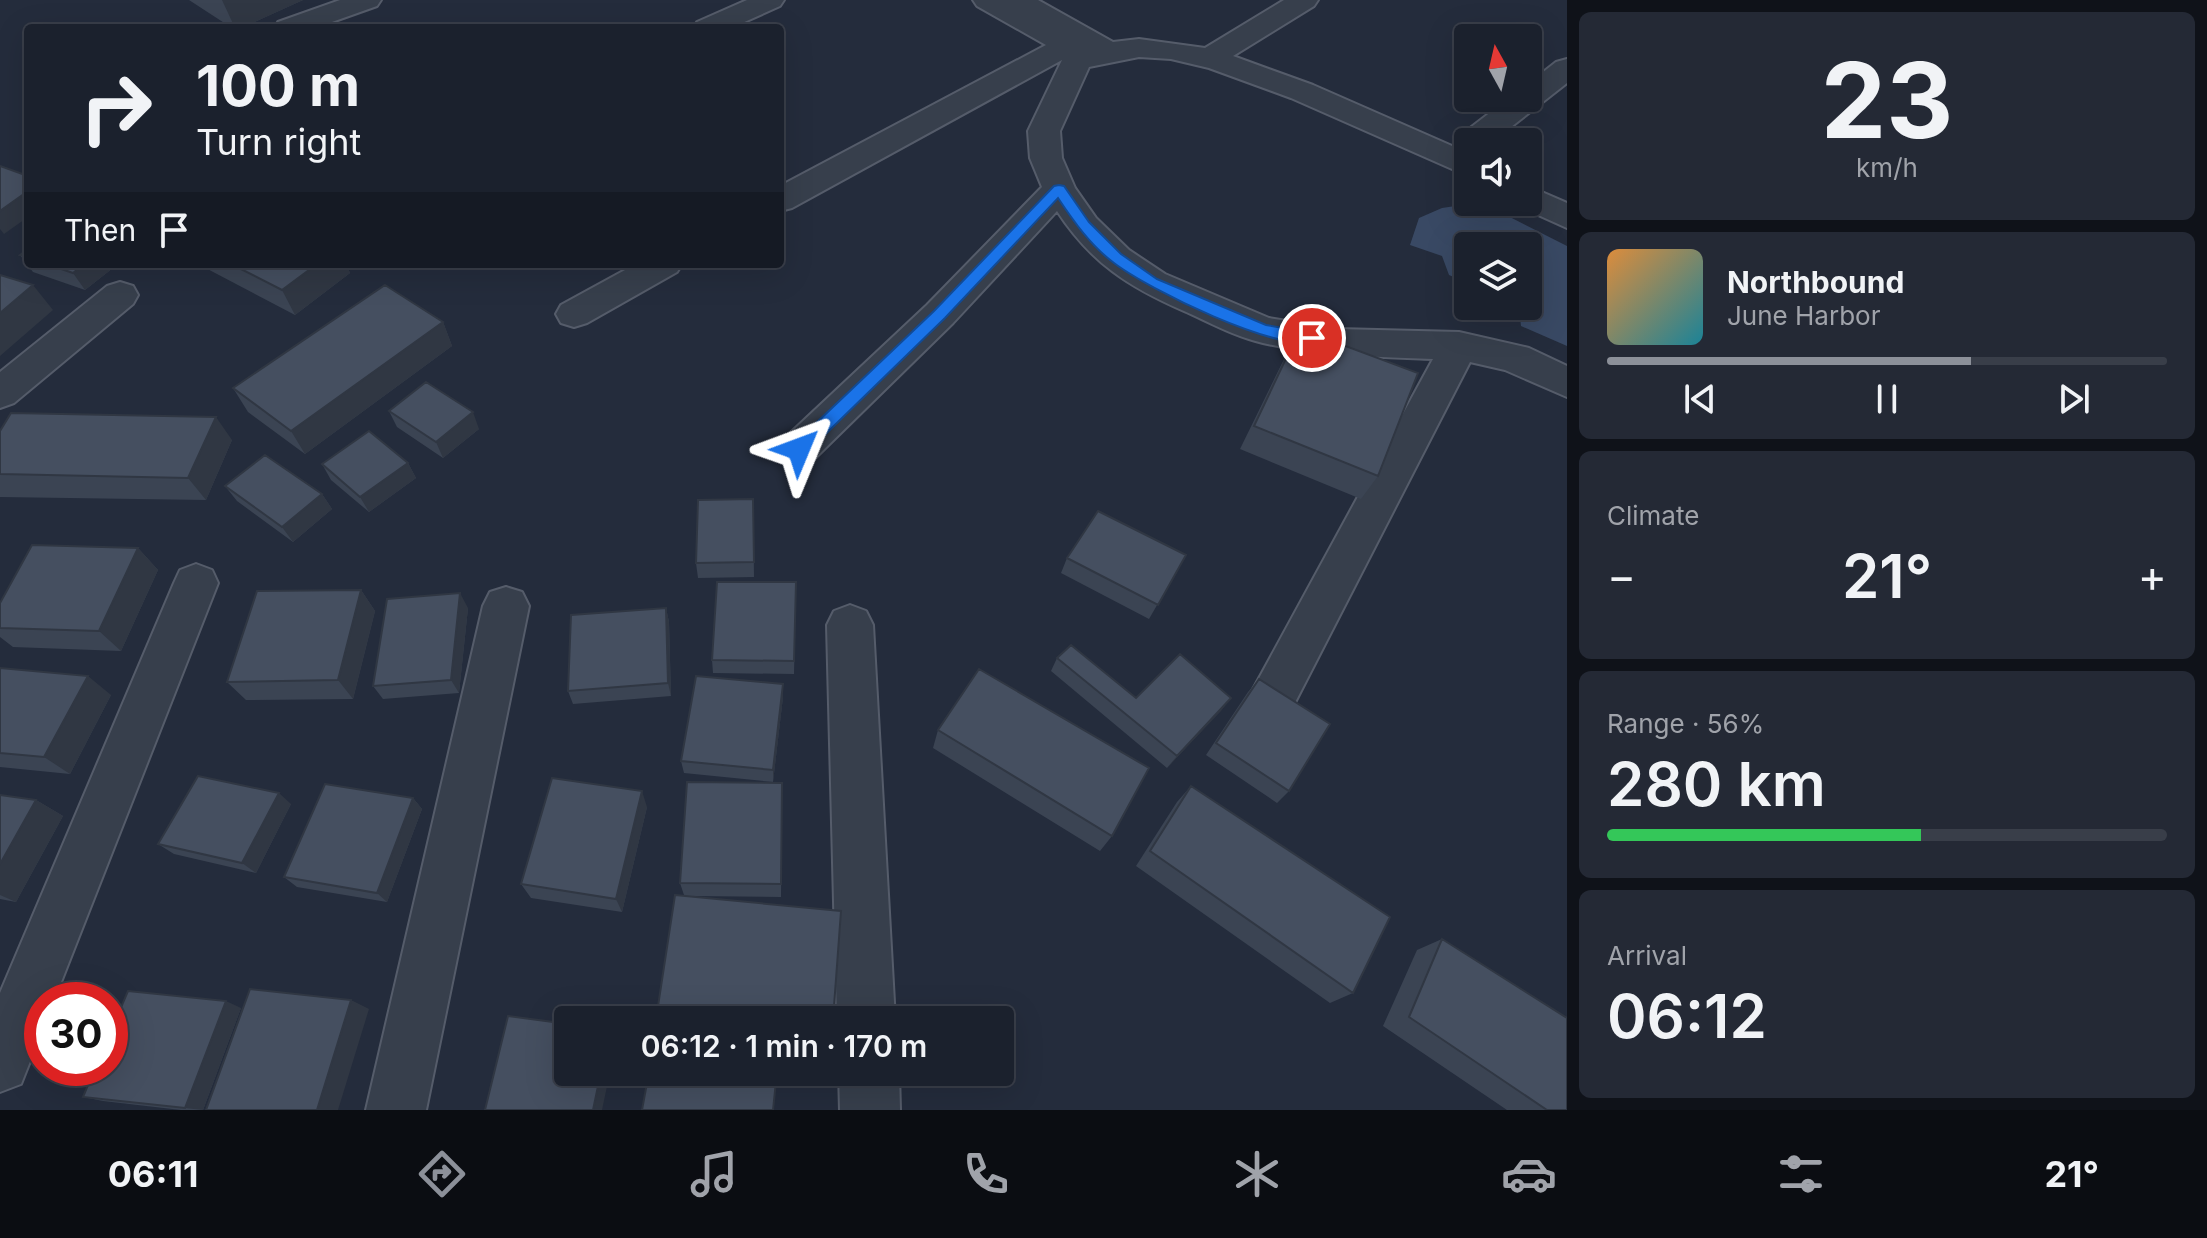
<!DOCTYPE html>
<html lang="en">
<head>
<meta charset="utf-8">
<style>
	:root { --surface:#1b212d; --page:#242935; --text:#f1f3f6; --muted:#a0a3aa; --line:#393e49; --accent:#8c9099 }
	body { margin:0; font-family:Inter,sans-serif; background:var(--page); color:var(--text); height:100vh; display:flex; flex-direction:column; font-size:30px; white-space:nowrap }
	* { box-sizing:border-box; margin:0 }
	p { font-size:26px; color:var(--muted) }
	.icon { flex:none; width:44px; height:44px; fill:none; stroke:currentColor; stroke-width:2; stroke-linecap:round; stroke-linejoin:round }
	.map { position:relative; flex:1; overflow:hidden }
	.details { display:flex; flex-direction:column; gap:12px; padding:12px; background:#0f1219; width:640px }
	.details>* { flex:none }
	.guide { position:absolute; left:24px; top:24px; width:760px; height:244px; border-radius:8px; box-shadow:0 8px 32px #0002,0 0 0 2px var(--line); background:#1b212d; color:var(--text); overflow:hidden }
	.needle { width:52px; rotate:352deg }
	.tools { position:absolute; left:1454px; top:24px; display:grid; gap:16px }
	.tools a { display:grid; place-items:center; width:88px; height:88px; border-radius:8px; background:var(--surface); box-shadow:0 8px 32px #0002,0 0 0 2px var(--line); font-size:40px }
	.speed { position:absolute; left:24px; top:982px; display:flex; gap:16px; font-size:40px; font-weight:700; text-align:center }
	.speed>* { display:grid; place-content:center; width:104px; height:104px; border-radius:50%; background:var(--surface); box-shadow:0 8px 32px #0002,0 0 0 2px var(--line); line-height:1 }
	.speed .limit { border:12px solid #d22; background:#fff; color:#111 }
	.pin { position:absolute; display:grid; place-items:center; width:68px; height:68px; color:#fff; margin:-34px; border:4px solid #fff; border-radius:50%; box-shadow:0 2px 8px #0007 }
	.me { position:absolute; width:88px; margin:-44px; rotate:46deg; stroke-linejoin:round; filter:drop-shadow(0 0 6px #0008) }
	.turn { display:flex; align-items:center; gap:28px; height:168px; padding:0 40px; font-size:36px }
	.turn .icon { width:104px; height:104px; stroke-width:2.5 }
	.turn b { display:block; font-size:56px; line-height:68px }
	.then { display:flex; align-items:center; height:76px; padding:0 40px; background:#0003; gap:16px; font-size:30px }
	.big { font-size:60px; font-weight:600; line-height:1.1 }
	.details .widget { flex:1; display:flex; flex-direction:column; justify-content:center; gap:12px; min-width:0; padding:0 28px; border-radius:12px; background:var(--page) }
	.details .dial { align-items:center; gap:0 }
	.dial b { font-size:104px; line-height:1 }
	.song { display:flex; align-items:center; gap:24px }
	.cover { width:96px; height:96px; border-radius:12px; background:linear-gradient(135deg,hsl(30 70% 55%),hsl(190 70% 35%)) }
	.played { height:8px; border-radius:4px; background:linear-gradient(90deg,var(--accent) 65%,var(--line) 65%) }
	.keys { display:flex; justify-content:space-around; direction:ltr }
	.heat { display:flex; justify-content:space-between; align-items:center; font-size:44px; direction:ltr }
	.charge { height:12px; border-radius:6px; background:linear-gradient(90deg,#34c759 56%,var(--line) 0) }
	.trip { position:absolute; left:554px; top:1006px; width:460px; height:80px; border-radius:8px; background:var(--surface); box-shadow:0 8px 32px #0002,0 0 0 2px var(--line); font-weight:600; line-height:80px; text-align:center }
	.tabs { display:flex; height:128px; justify-content:space-around; align-items:center; background:#0b0d12; color:var(--muted) }
	.tabs .icon { width:56px; height:56px }
	.tabs .current { color:var(--accent) }
	.tabs b { font-size:36px; color:var(--text) }
	main { display:flex; flex:1; min-height:0 }
	.map>svg:first-child { display:block }
	.water { fill:#394964 }
	.lines { fill:none; stroke-linecap:round; stroke-linejoin:round }
	.minor-casing { stroke:#555c6a; stroke-width:4 }
	.minor { fill:#373f4c; fill-rule:evenodd }
	.wall { fill:#3b4453 }
	.shaded-wall { fill:#303743 }
	.building { fill:#454f60; stroke:#303743; stroke-width:2 }
	.route { fill:#1a73e8; stroke:#114b97; stroke-width:2 }
</style>
</head>
<body>
<main>
<div class="map">
<svg width="1567" height="1110" viewBox="0 0 1567 1110">
	<rect width="100%" height="100%" fill="#242c3c"/>
	<!-- water -->
	<path class="water" d="M1469,204L1496,210L1567,246V346L1521,326L1519,306H1528V246H1468V283L1449,275L1442,256L1410,245L1419,218L1442,208Z"/>
	<g class="lines">
		<defs>
			<path id="minor" d="M340,0H381L377,6L315,28H274L278,22Z
				M747,0H784L780,6L731,28H693L697,22Z
				M973,0H1038L1113,42L1139,39L1205,48L1284,0H1318L1314,6L1233,56L1313,85L1468,153V176L1291,98L1209,68L1171,59L1139,57L1089,67L1060,131L1062,158L1075,188L1096,218L1129,250L1165,274L1269,318L1337,329L1459,332L1529,348L1567,366V397L1505,370L1470,362L1286,720L1269,726L1252,720L1245,704L1433,359C1376,357 1319,356 1263,343C1236,337 1209,322 1184,311C1129,287 1091,263 1057,211L953,323L813,460L799,465L785,460L779,449L785,438L927,305L1042,187L1030,158L1028,131L1062,60L792,208L780,211V186L1046,45L977,6Z
				M1567,59V83L1492,142H1468V151L1461,149L1456,142L1461,135L1509,98H1528V84L1556,62Z
				M1528,186L1567,203V228L1516,205L1514,202H1528Z
				M636,264H682L677,272L587,323L574,327L561,323L556,314L561,305Z
				M120,282L133,286L138,295L133,304L14,403L0,408V372L107,286Z
				M196,564L212,570L218,583L54,1000H42V1031L21,1084L0,1092V993L174,583L180,570Z
				M506,587L522,592L529,606L426,1110H366L483,606L490,592Z
				M850,605L866,611L873,625L895,1020H837L827,625L834,611Z
				M839,1072H899L900,1110H840Z"/>
		</defs>
		<!-- minor casing -->
		<use href="#minor" class="minor-casing"/>
		<!-- minor -->
		<use href="#minor" class="minor"/>
	</g>
	<!-- wall -->
	<path class="wall" d="M189,0H303L241,28H232Z
		M28,249V264H118L85,290L33,272L20,255Z
		M198,264H346L350,273L295,315Z
		M443,322L452,346L305,454L248,412L233,388Z
		M1300,329L1378,476L1361,499L1240,449L1287,353Z
		M389,411L479,429L443,458L397,427Z
		M0,431L232,440L206,500L0,497Z
		M408,463L416,478L369,512L331,480L322,464Z
		M225,486L322,494L332,509L293,542L237,501Z
		M753,499L754,577L698,578L696,563Z
		M138,548L158,570L121,651L13,647L0,637V603Z
		M1186,555L1149,619L1061,573L1067,558Z
		M796,582L794,674L713,673L712,660Z
		M361,590L375,611L353,699L246,700L227,682Z
		M468,608L459,693L383,699L373,686Z
		M666,608L669,622L671,696L573,704L568,691Z
		M1057,658L1136,698H1231L1167,768L1051,671Z
		M0,668L111,695L70,774L0,767Z
		M1259,679L1289,791L1277,803L1206,755L1248,692Z
		M783,684V697L773,782L684,773L681,761Z
		M938,730L1112,836L1100,851L933,748Z
		M782,783L781,897L692,896L833,1020H704L663,1015L658,1006L684,895L680,883Z
		M1191,786L1353,993L1330,1003L1136,866L1177,802Z
		M0,795L36,800L63,816L16,902L0,899Z
		M413,798L422,809L387,902L297,887L284,877Z
		M291,804L256,873L174,854L158,844Z
		M647,807L622,912L531,898L521,884Z
		M1442,939L1567,1110H1507L1383,1026L1417,950Z
		M241,1008L203,1110H181L103,1101L83,1097Z"/>
	<!-- shaded-wall -->
	<path class="shaded-wall" d="M222,0H303L241,28H235Z
		M28,191V217L4,234L0,229V211Z
		M84,264H118L85,290L73,273Z
		M317,264H346L350,273L295,315L282,290Z
		M33,285L53,310L0,356V313Z
		M443,322L452,346L305,454L291,431Z
		M473,412L479,429L443,458L436,442Z
		M216,417L232,440L206,500L188,478Z
		M408,463L416,478L369,512L360,497Z
		M322,494L332,509L293,542L282,527Z
		M138,548L158,570L121,651L99,631Z
		M361,590L375,611L353,699L338,680Z
		M460,593L468,608L459,693L451,680Z
		M666,608L669,622L671,696L668,683Z
		M88,676L111,695L70,774L44,757Z
		M783,684V697L773,782V770Z
		M1231,698L1221,711L1167,768L1177,756Z
		M642,791L647,807L622,912L616,899Z
		M279,793L291,804L256,873L242,863Z
		M413,798L422,809L387,902L377,893Z
		M36,800L63,816L16,902L0,895V864Z
		M351,1000L369,1009L338,1110H317Z
		M226,1001L241,1008L203,1110L185,1108Z
		M601,1072H610L602,1110H593Z"/>
	<!-- building -->
	<path class="building" d="M0,166L28,176V191L0,211Z
		M28,249V257L20,255Z
		M47,264H84L73,273Z
		M231,264H317L282,290Z
		M0,275L33,285L0,313Z
		M385,285L443,322L291,431L233,388Z
		M1300,329L1418,373L1378,476L1254,426Z
		M426,382L473,412L436,442L389,411Z
		M11,413L216,417L188,478L0,474V431Z
		M369,431L408,463L360,497L322,464Z
		M265,455L322,494L282,527L225,486Z
		M753,499L754,562L696,563L698,500Z
		M1098,511L1186,555L1158,605L1067,558Z
		M32,545L138,548L99,631L0,628V603Z
		M717,582H796L794,661L712,660Z
		M361,590L338,680L227,682L257,591Z
		M460,593L451,680L373,686L387,599Z
		M666,608L668,683L568,691L571,615Z
		M1071,645L1136,698L1180,654L1231,698L1177,756L1057,658Z
		M0,668L88,676L44,757L0,753Z
		M979,669L1149,768L1112,836L938,730Z
		M696,676L783,684L773,770L681,761Z
		M1259,679L1330,724L1289,791L1216,743Z
		M198,776L279,793L242,863L158,844Z
		M552,778L642,791L616,899L521,884Z
		M687,782L782,783L781,884L680,883Z
		M325,784L413,798L377,893L284,877Z
		M1191,786L1390,917L1353,993L1150,851Z
		M0,795L36,800L0,864Z
		M675,895L841,911L833,1020H783L658,1006Z
		M1442,939L1567,1018V1110H1547L1409,1017Z
		M250,989L351,1000L317,1110H206Z
		M128,991L226,1001L185,1108L83,1097L95,1068H110V1033Z
		M508,1016L568,1024V1072H601L593,1110H485Z
		M649,1072H777L773,1110H642Z"/>
	<!-- route -->
	<path class="route" d="M1059,185L1064,186L1089,222L1121,254L1157,279L1266,325L1318,334V342C1277,353 1148,289 1114,263C1091,246 1074,222 1058,198L945,318L805,454H793L790,449L793,445L934,311L1054,186Z"/>
</svg>
<div class="tools">
<a><svg class="needle" viewBox="-14 -14 28 28"><path d="M0-13l5 13h-10z" fill="#e53935"/><path d="M0 13l5-13h-10z" fill="#a0a3aa"/></svg></a>
<a><svg class="icon" aria-label="sound" viewBox="0 0 24 24"><path d="M4 9h4l5-4v14l-5-4H4zM17 9q2 3 0 6"/></svg></a>
<a><svg class="icon" aria-label="layers" viewBox="0 0 24 24"><path d="M12 4l9 5-9 5-9-5zM3 14l9 5 9-5"/></svg></a>
</div>
<div class="speed"><div class="limit">30</div></div>
<div class="pin" style="left:1312px;top:338px;background:#d93025"><svg class="icon" aria-label="arrive" viewBox="0 0 24 24"><path d="M6 21V4h12l-3 4 3 4H6"/></svg></div>
<svg class="me" style="left:799px;top:449px" viewBox="-20 -20 40 40"><path d="M0-17L14 15 0 8-14 15z" fill="#1a73e8" stroke="#fff" stroke-width="4"/></svg>
<div class="trip">06:12 · 1 min · 170 m</div>
<div class="guide">
<div class="turn"><svg class="icon" aria-label="right" viewBox="0 0 24 24"><path d="M7 20v-9h11M14 6l5 5-5 5"/></svg><div><b>100 m</b>Turn right</div></div>
<div class="then">Then<svg class="icon" aria-label="arrive" viewBox="0 0 24 24"><path d="M6 21V4h12l-3 4 3 4H6"/></svg></div>
</div>
</div>
<section class="details">
<div class="widget dial"><b>23</b><p>km/h</p></div>
<div class="widget">
<div class="song"><i class="cover"></i><div><b>Northbound</b><p>June Harbor</p></div></div>
<div class="played"></div>
<div class="keys"><svg class="icon" aria-label="previous" viewBox="0 0 24 24"><path d="M18 5L8 12l10 7zM5 5v14"/></svg><svg class="icon" aria-label="pause" viewBox="0 0 24 24"><path d="M8 5v14M16 5v14"/></svg><svg class="icon" aria-label="next" viewBox="0 0 24 24"><path d="M6 5l10 7-10 7zM19 5v14"/></svg></div>
</div>
<div class="widget"><p>Climate</p>
<div class="heat"><a>−</a><b class="big">21°</b><a>+</a></div>
</div>
<div class="widget"><p>Range · 56%</p><b class="big">280 km</b><div class="charge"></div></div>
<div class="widget"><p>Arrival</p><b class="big">06:12</b></div>
</section>
</main>
<nav class="tabs">
<b>06:11</b>
<svg class="icon current" aria-label="directions" viewBox="0 0 24 24"><path d="M12 3l9 9-9 9-9-9zM9 14v-3h6M13 9l2 2-2 2"/></svg>
<svg class="icon" aria-label="music" viewBox="0 0 24 24"><path d="M9 18V5l10-2v13"/><circle cx="6" cy="18" r="3"/><circle cx="16" cy="16" r="3"/></svg>
<svg class="icon" aria-label="phone" viewBox="0 0 24 24"><path d="M5 4h4l2 5-3 2q2 4 5 5l2-3 5 2v4C11 20 4 13 5 4z"/></svg>
<svg class="icon" aria-label="climate" viewBox="0 0 24 24"><path d="M12 3v18M4 7l16 10M4 17L20 7"/></svg>
<svg class="icon" aria-label="car" viewBox="0 0 24 24"><path d="M5 17H2v-5l4-1 3-4h7l3 4 3 1v5h-3M9 17h6M6 11h13"/><circle cx="7" cy="17" r="2"/><circle cx="17" cy="17" r="2"/></svg>
<svg class="icon" aria-label="filters" viewBox="0 0 24 24"><path d="M4 7h16M4 17h16"/><circle cx="9" cy="7" r="2"/><circle cx="15" cy="17" r="2"/></svg>
<b>21°</b>
</nav>
</body>
</html>
